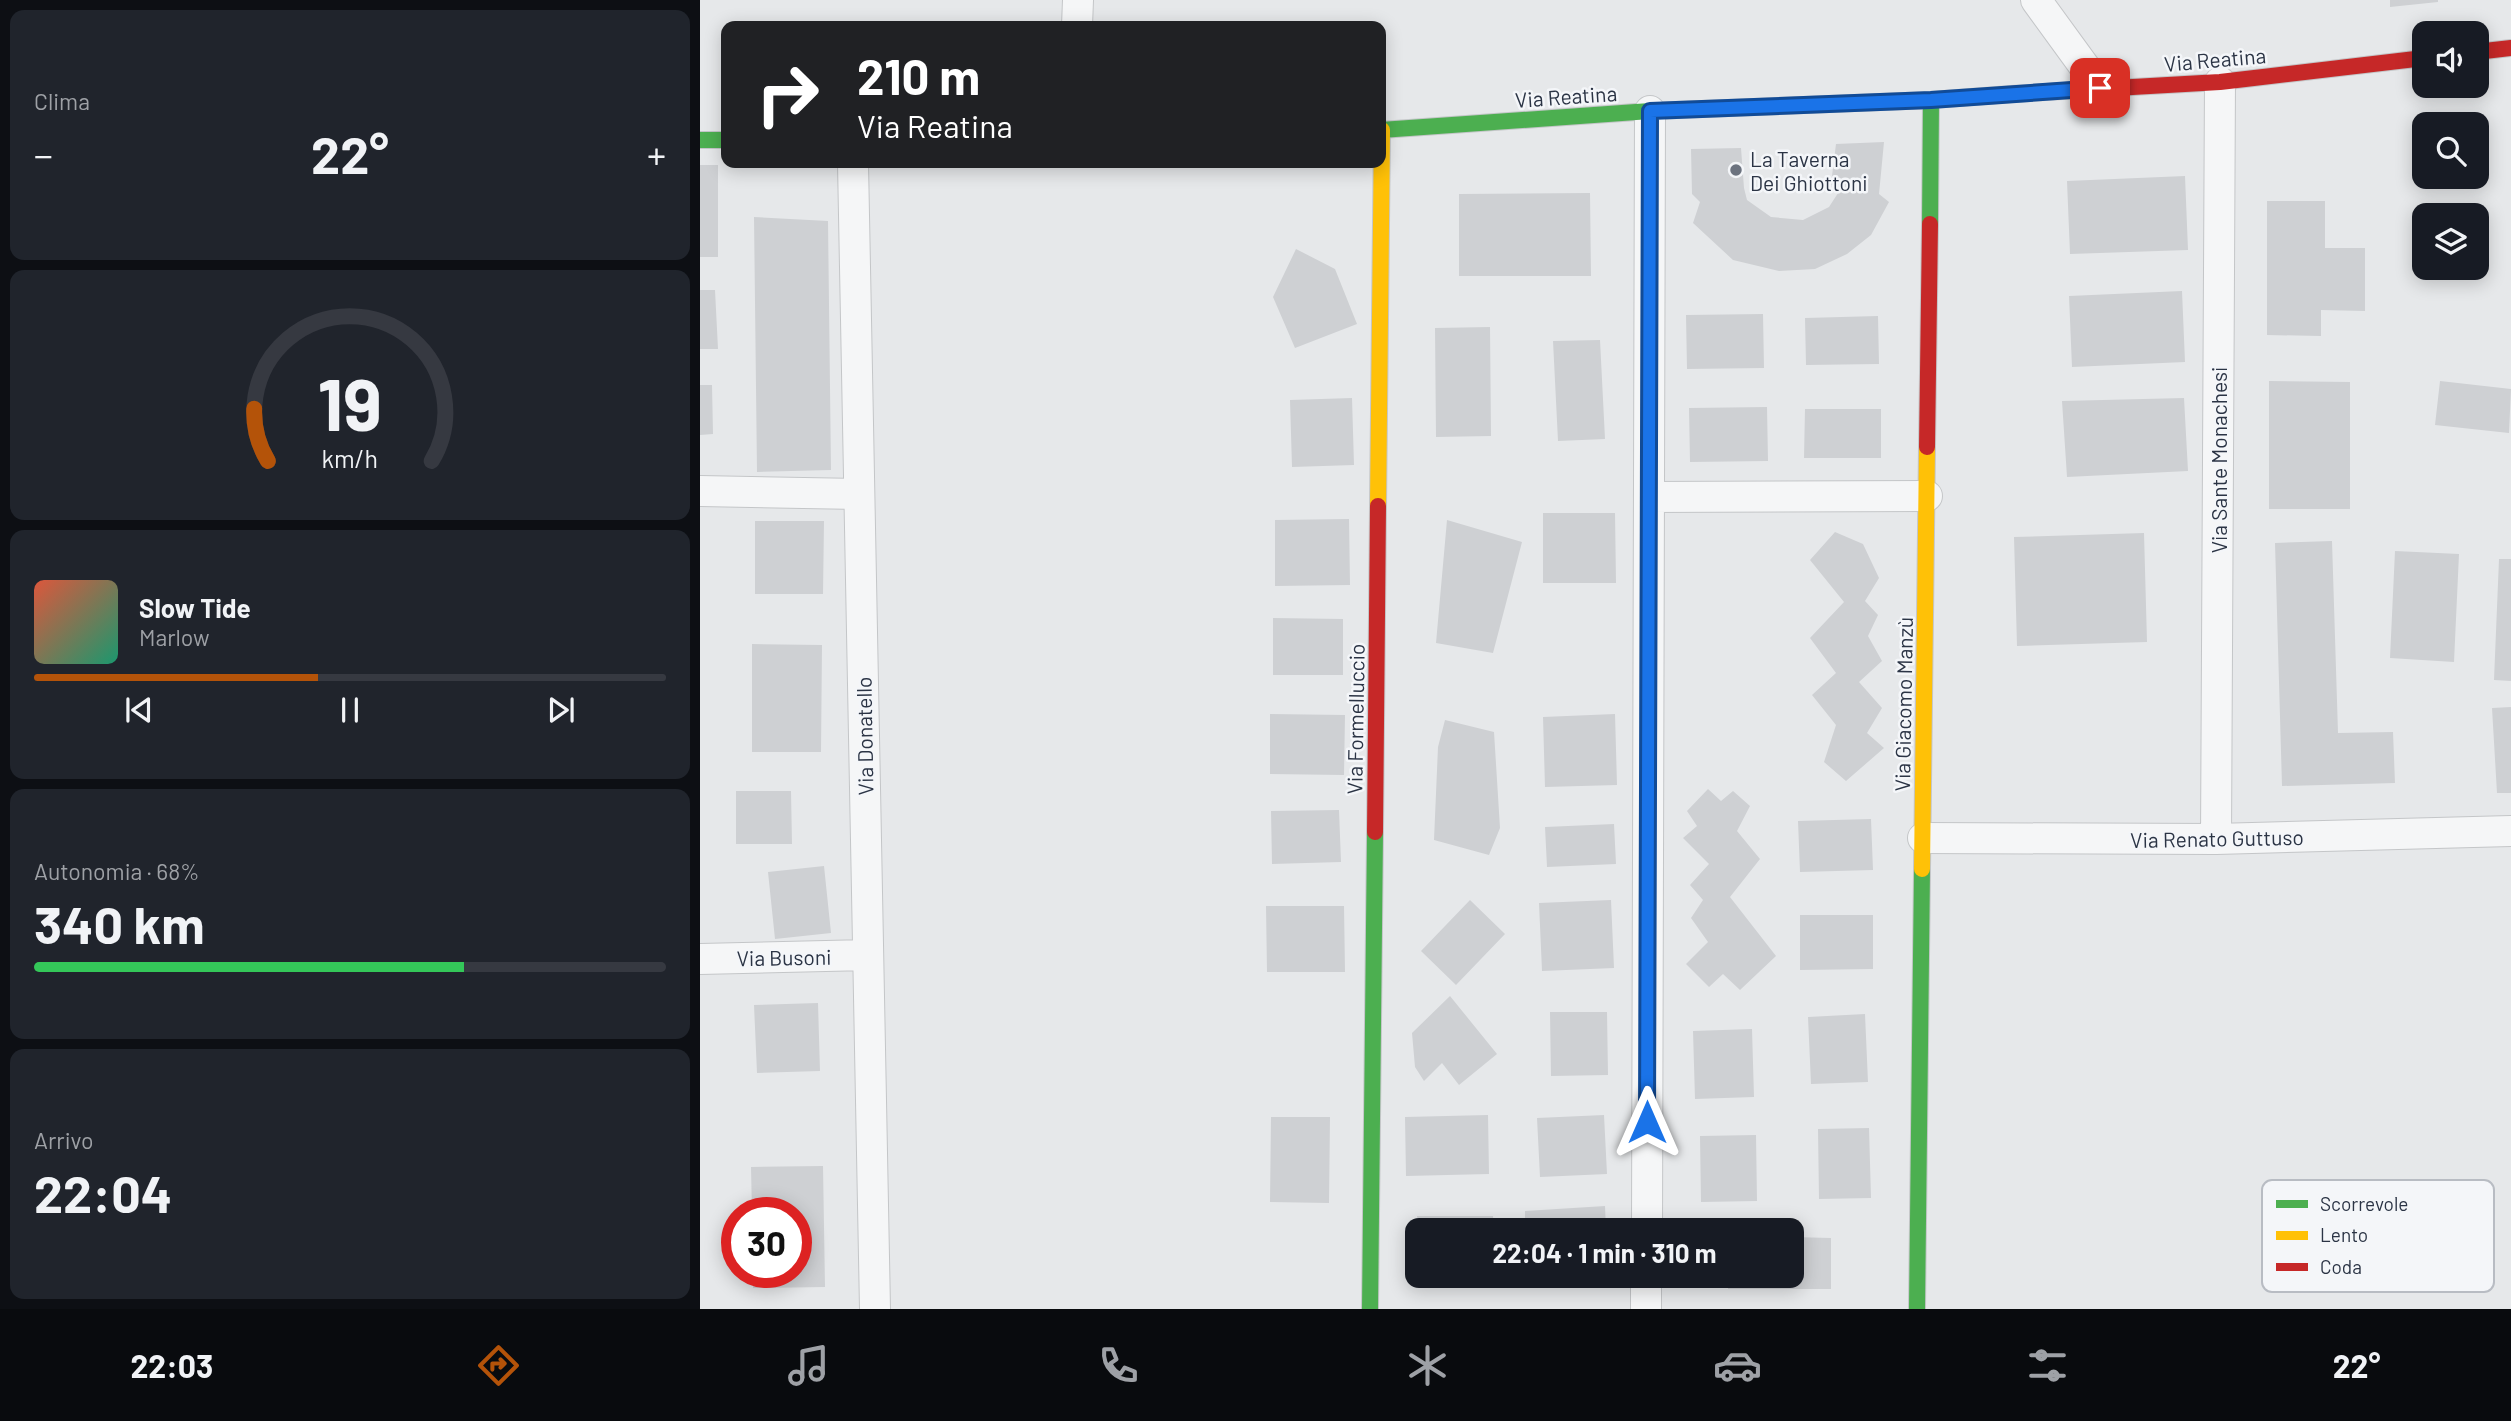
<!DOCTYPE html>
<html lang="it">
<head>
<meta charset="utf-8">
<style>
	:root { --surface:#171b24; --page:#20242c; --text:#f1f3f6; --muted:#9ea1a6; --line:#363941; --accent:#b45309 }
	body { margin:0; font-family:Barlow,sans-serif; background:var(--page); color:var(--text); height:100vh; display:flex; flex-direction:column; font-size:26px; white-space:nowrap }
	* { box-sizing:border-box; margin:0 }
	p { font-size:23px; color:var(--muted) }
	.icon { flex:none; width:38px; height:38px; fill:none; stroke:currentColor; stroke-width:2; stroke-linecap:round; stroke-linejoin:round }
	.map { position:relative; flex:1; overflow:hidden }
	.panel { display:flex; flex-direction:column; gap:10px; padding:10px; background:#0d0f14; width:700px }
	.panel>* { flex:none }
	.banner { position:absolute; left:21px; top:21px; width:665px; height:147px; border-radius:14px; box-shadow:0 4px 18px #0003; background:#202124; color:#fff; overflow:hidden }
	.fabs { position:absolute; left:1712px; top:21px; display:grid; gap:14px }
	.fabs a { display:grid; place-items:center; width:77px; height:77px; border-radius:14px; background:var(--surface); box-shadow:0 4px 18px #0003; font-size:35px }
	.speed { position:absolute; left:21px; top:1197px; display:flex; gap:14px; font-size:35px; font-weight:700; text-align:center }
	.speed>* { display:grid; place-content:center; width:91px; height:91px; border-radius:50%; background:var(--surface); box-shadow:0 4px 18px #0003; line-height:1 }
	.speed .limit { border:10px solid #d22; background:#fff; color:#111 }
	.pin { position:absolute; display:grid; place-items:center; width:60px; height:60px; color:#fff; margin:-30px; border-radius:14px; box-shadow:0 4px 10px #0006 }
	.me { position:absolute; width:77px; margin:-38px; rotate:0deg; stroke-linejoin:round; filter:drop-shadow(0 0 5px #0008) }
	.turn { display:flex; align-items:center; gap:24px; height:147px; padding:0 21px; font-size:32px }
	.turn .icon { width:91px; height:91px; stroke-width:2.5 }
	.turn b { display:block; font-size:49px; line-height:60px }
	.big { font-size:52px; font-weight:700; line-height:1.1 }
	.panel .widget { flex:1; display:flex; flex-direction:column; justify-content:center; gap:10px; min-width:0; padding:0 24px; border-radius:14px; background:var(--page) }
	.panel .dial { align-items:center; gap:0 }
	.dial svg { height:182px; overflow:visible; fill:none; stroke:var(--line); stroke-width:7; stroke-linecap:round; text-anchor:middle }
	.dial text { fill:var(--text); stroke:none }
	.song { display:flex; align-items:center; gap:21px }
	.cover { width:84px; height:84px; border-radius:10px; background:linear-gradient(135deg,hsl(10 70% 55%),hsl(160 70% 35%)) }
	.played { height:7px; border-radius:4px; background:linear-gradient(90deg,var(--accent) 45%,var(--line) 45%) }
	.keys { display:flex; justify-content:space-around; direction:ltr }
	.heat { display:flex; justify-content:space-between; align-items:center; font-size:38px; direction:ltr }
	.charge { height:10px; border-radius:5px; background:linear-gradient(90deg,#34c759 68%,var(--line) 0) }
	.trip { position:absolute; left:705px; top:1218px; width:399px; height:70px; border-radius:14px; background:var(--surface); box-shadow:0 4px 18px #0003; font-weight:700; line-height:70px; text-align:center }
	.tabs { display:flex; height:112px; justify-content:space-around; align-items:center; background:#090b0e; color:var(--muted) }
	.tabs .icon { width:49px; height:49px }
	.tabs .active { color:var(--accent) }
	.tabs b { font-size:32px; color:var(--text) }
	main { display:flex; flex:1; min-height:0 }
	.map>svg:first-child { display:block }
	.building { fill:#ced0d3 }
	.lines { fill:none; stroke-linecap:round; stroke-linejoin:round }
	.street-casing { stroke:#c4c6c8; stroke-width:32 }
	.fast-casing { stroke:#c4c6c8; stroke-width:18 }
	.slow-casing { stroke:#c4c6c8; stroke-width:18 }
	.jam-casing { stroke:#c4c6c8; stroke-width:18 }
	.street { stroke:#f5f6f7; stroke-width:30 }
	.fast { stroke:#4caf50; stroke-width:16 }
	.slow { stroke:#ffc107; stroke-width:16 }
	.jam { stroke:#c62828; stroke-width:16 }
	.route-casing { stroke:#114b97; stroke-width:18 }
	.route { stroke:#1a73e8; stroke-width:12 }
	.poi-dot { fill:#6c737f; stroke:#f4f6f9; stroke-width:2.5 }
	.labels { text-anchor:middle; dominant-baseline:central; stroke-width:5; stroke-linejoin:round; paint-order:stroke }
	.street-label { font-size:21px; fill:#2b3445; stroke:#f4f6f9 }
	.poi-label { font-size:21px; fill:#2b3445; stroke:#f4f6f9; text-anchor:start }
	.key { fill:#f4f6f9; stroke:#b8bcc3; stroke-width:2 }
	.key-label { font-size:19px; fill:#2b3445 }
</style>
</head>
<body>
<main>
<section class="panel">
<div class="widget"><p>Clima</p>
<div class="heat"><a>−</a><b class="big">22°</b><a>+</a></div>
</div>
<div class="widget dial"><svg viewBox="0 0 100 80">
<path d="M14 69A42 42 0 1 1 86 69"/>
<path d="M14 69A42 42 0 0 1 8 46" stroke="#b45309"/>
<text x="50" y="56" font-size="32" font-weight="700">19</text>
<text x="50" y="72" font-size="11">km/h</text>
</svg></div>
<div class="widget">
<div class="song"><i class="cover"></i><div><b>Slow Tide</b><p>Marlow</p></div></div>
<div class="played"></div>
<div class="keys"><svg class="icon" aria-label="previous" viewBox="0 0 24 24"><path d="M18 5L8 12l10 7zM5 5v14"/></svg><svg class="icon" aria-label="pause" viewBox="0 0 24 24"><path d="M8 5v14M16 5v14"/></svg><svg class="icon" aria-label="next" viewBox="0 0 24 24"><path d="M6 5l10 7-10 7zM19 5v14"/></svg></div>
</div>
<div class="widget"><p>Autonomia · 68%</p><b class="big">340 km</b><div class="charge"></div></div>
<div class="widget"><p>Arrivo</p><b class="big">22:04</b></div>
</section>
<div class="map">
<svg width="1811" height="1309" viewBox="0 0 1811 1309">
	<rect width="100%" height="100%" fill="#e6e8ea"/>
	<!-- building -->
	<path class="building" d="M1690,0H1738V2L1690,7Z
		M1184,142L1179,194L1189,202L1171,235L1147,254L1115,269L1079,271L1033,260L993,223L1000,202L992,194L991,149L1041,148L1044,188L1047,200L1071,217L1103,220L1129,207L1140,190L1131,184L1136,144Z
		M0,165H18V257H0Z
		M1485,176L1488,250L1370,254L1367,181Z
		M890,193L891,276H759V194Z
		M1567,201H1625V248H1665V311L1621,310V336L1567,335Z
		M54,217L128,221L131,470L57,472Z
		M596,249L635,269L657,324L595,348L573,297Z
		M0,290H15L18,349H0Z
		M1482,291L1485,362L1372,367L1369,296Z
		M1063,314L1064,368L987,369L986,315Z
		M1178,316L1179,364L1106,365L1105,318Z
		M790,327L791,436L736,437L735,328Z
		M900,340L905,439L858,441L853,341Z
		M1569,381L1650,382V509H1569Z
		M1740,381L1811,389L1809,433L1735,425Z
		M0,385H12L13,434L0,435Z
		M652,398L654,465L592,467L590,400Z
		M1484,398L1488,471L1367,477L1362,401Z
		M1067,407L1068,461L990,462L989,408Z
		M1105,409H1181V458H1104Z
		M843,513H915L916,583H843Z
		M649,519L650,585L575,586V520Z
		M747,520L822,542L793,653L736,643Z
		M55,521H124L123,594H55Z
		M1135,532L1163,544L1179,578L1165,601L1178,615L1168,636L1182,661L1159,682L1182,708L1167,733L1184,748L1146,781L1124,762L1136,725L1112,695L1136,673L1110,638L1144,602L1110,560Z
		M1444,533L1447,642L1317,646L1314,537Z
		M1632,541L1638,733L1693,732L1695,783L1582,786L1575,543Z
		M1695,551L1759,554L1754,662L1690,658Z
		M1799,559H1811V681L1794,680Z
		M573,618L643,619V675H573Z
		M52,644L122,645L121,752H52Z
		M1811,707V793H1797L1792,708Z
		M570,714L645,715L644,775L570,774Z
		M915,714L917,785L845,787L843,717Z
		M745,720L794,732L800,828L789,855L734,840L738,747Z
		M1008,789L1021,801L1033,791L1050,806L1037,831L1060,859L1030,897L1076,956L1040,990L1023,974L1009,987L986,964L1008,942L991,918L1003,900L990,885L1009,864L983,838L997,826L987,811Z
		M36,791H91L92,844H36Z
		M639,810L641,862L572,864L571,811Z
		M1171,819L1173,870L1100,872L1098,821Z
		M914,824L916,864L847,867L845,827Z
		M124,866L131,933L75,939L68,872Z
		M770,900L805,934L756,985L721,951Z
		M911,900L914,968L842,971L839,903Z
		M566,906H644L645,972H567Z
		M1100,915H1173V969L1100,970Z
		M750,996L797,1054L759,1085L742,1063L724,1081L715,1067L712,1033Z
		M118,1003L120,1071L57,1073L54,1005Z
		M850,1012H907L908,1075L851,1076Z
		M1165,1014L1168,1082L1111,1084L1108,1017Z
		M1052,1029L1054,1097L995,1099L993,1031Z
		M788,1115L789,1174L706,1176L705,1117Z
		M904,1115L907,1174L840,1177L837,1118Z
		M571,1117H630L629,1203L570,1202Z
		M1169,1128L1171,1198L1119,1199L1118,1129Z
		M1056,1135L1057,1201L1001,1202L1000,1136Z
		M123,1166L125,1287L53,1288V1272H96V1213H52L51,1167Z
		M905,1206L906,1230H825V1211Z
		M717,1216H793L794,1230H719Z
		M1092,1237L1131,1238V1289H1028V1276H1092Z"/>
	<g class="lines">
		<defs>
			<path id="street" d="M1336,0L1400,88
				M377,26L378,0
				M153,163L175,1309
				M0,491L159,494
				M949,497L1227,496
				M1223,838L1516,839L1811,831
				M1516,839L1520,82
				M0,959L168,955
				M947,1230L950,111
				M946,1309V1276"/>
			<path id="fast" d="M681,130L950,111L1231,100L1311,94
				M0,140H26
				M1230,224L1231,100
				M670,1309L675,832
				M1217,1309L1222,869"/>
			<path id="slow" d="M678,506L682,130
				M1222,869L1227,447"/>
			<path id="jam" d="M1776,52L1811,48
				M1311,94L1520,82L1724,58
				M1227,447L1230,224
				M675,832L678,506"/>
		</defs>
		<!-- street casing -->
		<use href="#street" class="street-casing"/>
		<!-- fast casing -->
		<use href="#fast" class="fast-casing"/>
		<!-- slow casing -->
		<use href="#slow" class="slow-casing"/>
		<!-- jam casing -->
		<use href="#jam" class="jam-casing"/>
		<!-- street -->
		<use href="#street" class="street"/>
		<!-- fast -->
		<use href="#fast" class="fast"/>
		<!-- slow -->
		<use href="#slow" class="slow"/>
		<!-- jam -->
		<use href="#jam" class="jam"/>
	</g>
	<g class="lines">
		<defs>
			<path id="route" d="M947,1122L950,111L1231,100L1400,88"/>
		</defs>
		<!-- route casing -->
		<use href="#route" class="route-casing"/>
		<!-- route -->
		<use href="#route" class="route"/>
	</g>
	<!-- markers -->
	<circle class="poi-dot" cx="1036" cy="170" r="7"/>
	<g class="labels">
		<!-- street labels -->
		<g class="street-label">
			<text transform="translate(1515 59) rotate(-5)">Via Reatina</text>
			<text transform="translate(866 96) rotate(-4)">Via Reatina</text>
			<text transform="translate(1518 460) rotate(-90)">Via Sante Monachesi</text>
			<text transform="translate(1203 704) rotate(-89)">Via Giacomo Manzù</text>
			<text transform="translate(655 719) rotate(-89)">Via Formelluccio</text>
			<text transform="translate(164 736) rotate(-91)">Via Donatello</text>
			<text transform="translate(1517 838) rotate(-1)">Via Renato Guttuso</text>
			<text transform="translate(84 957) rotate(-1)">Via Busoni</text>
		</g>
		<!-- poi labels -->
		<g class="poi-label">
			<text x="1050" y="158">La Taverna<tspan x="1050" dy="24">Dei Ghiottoni</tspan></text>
		</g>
	</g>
	<!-- legend -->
	<rect x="1562" y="1180" width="232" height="112" rx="10" class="key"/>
	<rect x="1576" y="1200" width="32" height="8" fill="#4caf50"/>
	<rect x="1576" y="1231" width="32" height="9" fill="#ffc107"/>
	<rect x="1576" y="1263" width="32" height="8" fill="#c62828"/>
	<g class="key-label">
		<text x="1620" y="1211">Scorrevole</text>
		<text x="1620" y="1242">Lento</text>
		<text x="1620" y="1274">Coda</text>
	</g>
</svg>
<div class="fabs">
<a><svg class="icon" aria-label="sound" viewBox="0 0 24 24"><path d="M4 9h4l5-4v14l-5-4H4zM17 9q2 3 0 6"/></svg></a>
<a><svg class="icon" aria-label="search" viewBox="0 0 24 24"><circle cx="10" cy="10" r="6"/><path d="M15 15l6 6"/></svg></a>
<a><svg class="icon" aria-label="layers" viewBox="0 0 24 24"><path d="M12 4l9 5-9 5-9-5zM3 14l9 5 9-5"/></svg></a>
</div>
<div class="speed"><div class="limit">30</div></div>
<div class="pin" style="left:1400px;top:88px;background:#d93025"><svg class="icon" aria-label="arrive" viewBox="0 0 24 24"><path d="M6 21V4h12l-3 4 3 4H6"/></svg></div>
<svg class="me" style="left:947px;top:1122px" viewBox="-20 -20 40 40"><path d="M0-17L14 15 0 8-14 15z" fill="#1a73e8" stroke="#fff" stroke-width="4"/></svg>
<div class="trip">22:04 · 1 min · 310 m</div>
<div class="banner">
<div class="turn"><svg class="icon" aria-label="right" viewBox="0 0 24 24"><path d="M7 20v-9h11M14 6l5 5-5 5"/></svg><div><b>210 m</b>Via Reatina</div></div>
</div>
</div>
</main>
<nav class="tabs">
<b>22:03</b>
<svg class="icon active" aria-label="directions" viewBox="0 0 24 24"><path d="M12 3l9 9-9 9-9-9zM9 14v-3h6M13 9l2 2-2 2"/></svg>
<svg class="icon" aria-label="music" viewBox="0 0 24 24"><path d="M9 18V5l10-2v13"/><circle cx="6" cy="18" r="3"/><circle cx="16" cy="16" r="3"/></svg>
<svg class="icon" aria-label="phone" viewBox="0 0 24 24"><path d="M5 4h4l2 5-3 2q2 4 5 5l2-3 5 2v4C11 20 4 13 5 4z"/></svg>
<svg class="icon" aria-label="climate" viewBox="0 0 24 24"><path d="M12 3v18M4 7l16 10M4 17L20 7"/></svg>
<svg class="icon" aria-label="car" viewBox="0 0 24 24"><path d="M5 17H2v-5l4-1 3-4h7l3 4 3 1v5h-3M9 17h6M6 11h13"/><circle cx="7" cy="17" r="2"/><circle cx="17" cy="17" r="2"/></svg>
<svg class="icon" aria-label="filters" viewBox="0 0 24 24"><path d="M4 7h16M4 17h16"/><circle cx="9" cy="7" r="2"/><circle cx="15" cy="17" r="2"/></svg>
<b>22°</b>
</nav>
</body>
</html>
